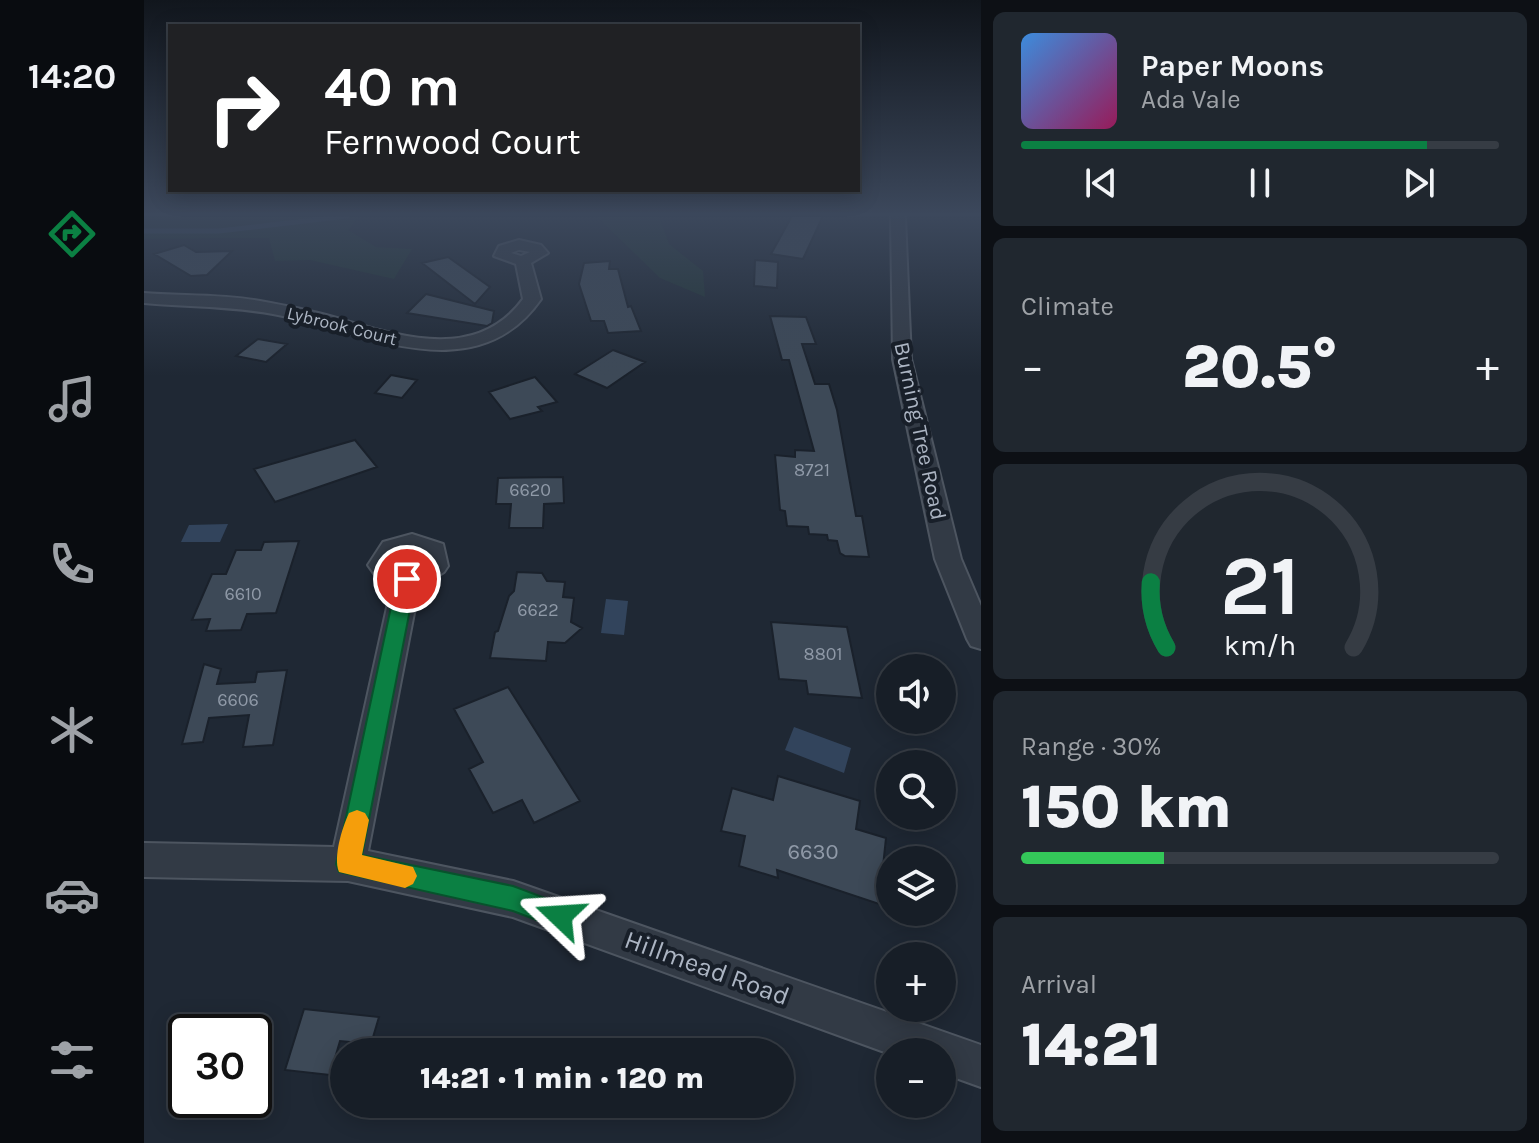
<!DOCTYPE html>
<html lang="en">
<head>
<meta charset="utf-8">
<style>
	:root { --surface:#171e27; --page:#20272f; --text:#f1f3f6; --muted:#9ea2a7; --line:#363c44; --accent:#0b8043 }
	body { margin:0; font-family:Karla,sans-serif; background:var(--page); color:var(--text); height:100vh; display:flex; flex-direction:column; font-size:30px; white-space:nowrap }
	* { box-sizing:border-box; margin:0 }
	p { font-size:26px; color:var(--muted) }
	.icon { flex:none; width:44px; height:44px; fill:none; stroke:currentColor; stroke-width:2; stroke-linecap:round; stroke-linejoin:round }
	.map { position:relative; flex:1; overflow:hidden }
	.sheet { display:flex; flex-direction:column; gap:12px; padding:12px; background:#0d1015; width:558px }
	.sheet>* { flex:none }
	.banner { position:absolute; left:24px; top:24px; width:692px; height:168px; border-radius:0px; box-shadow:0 4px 20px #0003,0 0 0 2px var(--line); background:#202124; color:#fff; overflow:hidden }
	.tools { position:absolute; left:732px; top:654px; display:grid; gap:16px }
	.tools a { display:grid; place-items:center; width:80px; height:80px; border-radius:50%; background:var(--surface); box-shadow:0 4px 20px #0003,0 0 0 2px var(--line); font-size:40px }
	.speed { position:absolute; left:24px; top:1014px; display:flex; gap:16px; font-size:40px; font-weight:700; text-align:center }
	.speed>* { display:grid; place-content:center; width:104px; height:104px; border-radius:50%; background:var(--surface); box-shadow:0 4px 20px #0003,0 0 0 2px var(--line); line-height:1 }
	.speed .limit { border:4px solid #111; border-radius:12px; background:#fff; color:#111 }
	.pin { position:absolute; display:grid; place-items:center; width:68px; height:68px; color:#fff; margin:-34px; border:4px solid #fff; border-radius:50%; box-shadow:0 2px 8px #0007 }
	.me { position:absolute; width:88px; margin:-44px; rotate:290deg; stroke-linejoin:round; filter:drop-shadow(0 0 6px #0008) }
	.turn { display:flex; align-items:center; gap:28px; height:168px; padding:0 24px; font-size:36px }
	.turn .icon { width:104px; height:104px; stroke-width:2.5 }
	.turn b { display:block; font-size:56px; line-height:68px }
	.big { font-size:60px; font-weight:800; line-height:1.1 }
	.sheet .card { flex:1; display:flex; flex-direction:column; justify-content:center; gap:12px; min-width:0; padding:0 28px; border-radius:12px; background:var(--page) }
	.sheet .dial { align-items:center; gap:0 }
	.dial svg { height:208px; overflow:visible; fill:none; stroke:var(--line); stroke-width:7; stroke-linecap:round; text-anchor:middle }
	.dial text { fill:var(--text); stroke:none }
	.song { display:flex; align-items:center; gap:24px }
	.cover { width:96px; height:96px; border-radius:12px; background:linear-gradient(135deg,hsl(210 70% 55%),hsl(330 70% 35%)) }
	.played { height:8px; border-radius:4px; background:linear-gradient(90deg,var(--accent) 85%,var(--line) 85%) }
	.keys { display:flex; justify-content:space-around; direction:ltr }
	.heat { display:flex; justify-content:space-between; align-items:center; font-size:44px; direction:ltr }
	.charge { height:12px; border-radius:6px; background:linear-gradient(90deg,#34c759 30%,var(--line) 0) }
	.trip { position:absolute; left:186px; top:1038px; width:464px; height:80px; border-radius:40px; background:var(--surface); box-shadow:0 4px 20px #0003,0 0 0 2px var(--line); font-weight:800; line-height:80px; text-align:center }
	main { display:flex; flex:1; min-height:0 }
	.dock { display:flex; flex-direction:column; width:144px; justify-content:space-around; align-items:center; background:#090c10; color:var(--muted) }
	.dock .icon { width:56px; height:56px }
	.dock .on { color:var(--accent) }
	.dock b { font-size:36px; color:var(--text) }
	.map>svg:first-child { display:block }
	.green { fill:#213435 }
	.water { fill:#32445c }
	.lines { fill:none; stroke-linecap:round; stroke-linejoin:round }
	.stream { stroke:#32445c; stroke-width:5 }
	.building { fill:#3d4957; stroke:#1a212b; stroke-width:2 }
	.minor-casing { stroke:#4d5560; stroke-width:4 }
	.minor { fill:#323a45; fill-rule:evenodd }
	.route { fill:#0b8043; stroke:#07532c; stroke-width:2 }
	.slow { fill:#f59e0b }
	.labels { text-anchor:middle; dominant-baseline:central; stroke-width:8; stroke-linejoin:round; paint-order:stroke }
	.far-street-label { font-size:18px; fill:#acb5c3; stroke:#181f29 }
	.number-label { font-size:18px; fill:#909aa8 }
	.street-label { font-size:22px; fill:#acb5c3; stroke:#181f29 }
	.near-number-label { font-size:22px; fill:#909aa8 }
	.near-street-label { font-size:26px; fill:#acb5c3; stroke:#181f29 }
</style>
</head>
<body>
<main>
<nav class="dock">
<b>14:20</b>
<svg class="icon on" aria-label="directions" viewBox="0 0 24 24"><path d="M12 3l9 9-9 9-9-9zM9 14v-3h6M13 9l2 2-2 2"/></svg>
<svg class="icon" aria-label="music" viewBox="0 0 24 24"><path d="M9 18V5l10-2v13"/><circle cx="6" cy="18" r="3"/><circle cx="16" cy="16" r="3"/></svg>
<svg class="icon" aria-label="phone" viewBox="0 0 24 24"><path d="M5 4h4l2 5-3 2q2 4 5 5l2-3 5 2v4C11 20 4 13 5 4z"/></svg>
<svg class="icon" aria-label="climate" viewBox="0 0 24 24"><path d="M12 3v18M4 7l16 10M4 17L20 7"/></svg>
<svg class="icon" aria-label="car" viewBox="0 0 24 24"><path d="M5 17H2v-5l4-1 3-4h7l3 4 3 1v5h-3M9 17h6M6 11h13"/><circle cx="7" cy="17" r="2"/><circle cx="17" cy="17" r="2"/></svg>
<svg class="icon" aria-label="filters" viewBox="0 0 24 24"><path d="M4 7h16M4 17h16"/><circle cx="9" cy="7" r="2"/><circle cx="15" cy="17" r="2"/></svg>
</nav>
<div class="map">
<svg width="837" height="1143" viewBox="0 0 837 1143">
	<rect width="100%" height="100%" fill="#1f2834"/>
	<!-- green -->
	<path class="green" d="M0,216H215L204,230L232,247L268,249L250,279L166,260L131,261L125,238L0,239Z
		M452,216H515L525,244L559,271L561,297L516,278Z"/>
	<!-- water -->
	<path class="water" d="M84,524L76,542H37L45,525Z
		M462,599L484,601L480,635L457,633Z
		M650,727L707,748L700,773L641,750Z"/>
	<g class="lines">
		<!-- stream -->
		<path class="stream" d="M0,231H75L203,216"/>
	</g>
	<!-- building -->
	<path class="building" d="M648,216H679L659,259L627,254Z
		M40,245L52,252L88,251L63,275L47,276L10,254Z
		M304,257L346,287L331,304L278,263Z
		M611,260L634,262L633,288L610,286Z
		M466,261L465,269H474L484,307L487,306L497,331L464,333L460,321H447L435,284L440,263Z
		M282,294L350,311L348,323L343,326L263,313Z
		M626,316L662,317L672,344H658L671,384H685L693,410L712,516H718L725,557L701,556L696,553L693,541L684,540L683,535L665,534L664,527L643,526L641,511L636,510L631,455L651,457V450L670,451L645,360H638Z
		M114,339L143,344L122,362L92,356Z
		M469,350L501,362L463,388L431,374Z
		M247,375L273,380L258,398L231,393Z
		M391,377L413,402L394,407L398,411L366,419L345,392Z
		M211,440L233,467L131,502L110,469Z
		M419,477L420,503L400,504L399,528H365L367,504H352L354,478Z
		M155,541L132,613L103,614L97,630L62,631L66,619L48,620L68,574H82L92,550H117L120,542Z
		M373,572L398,573L403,581L421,582L419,597L430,598L427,622L438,628L421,643L404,642L402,661L346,658L351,632L354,631L365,596L370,591Z
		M627,622L703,627L718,698L664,694L662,681L635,679Z
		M60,664L77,669L73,684L111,682L113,672L143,670L129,745L99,747L105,715L65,718L59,742L38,744Z
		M364,687L436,801L390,823L378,800L349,813L325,769L339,762L310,709Z
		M634,776L716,801L712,829L742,838L735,904L633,870L634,878L595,866L601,836L577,831L588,788L629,800Z
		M160,1009L235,1017L227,1044L196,1041L186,1075L141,1070Z"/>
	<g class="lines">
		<defs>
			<path id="minor" d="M747,216H761L767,359L817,559L837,606V649L827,646L823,639L791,559L749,359Z
				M375,240L397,245L404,253L387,263L397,299C331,394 217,330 129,314C86,306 43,307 0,303V293C39,296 78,294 116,301C138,305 160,309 182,315C247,333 330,366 379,299L372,264L350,256L355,246ZM375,250L386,252L377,256L367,253Z
				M268,534L299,544L304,566L300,572L275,587L224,851L369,881L837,1045V1087L798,1073V1052L746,1054L369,917L204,881L0,877V843L190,847L248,585L236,582L224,565L239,542ZM266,550L278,555V562L267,569L253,568L252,559Z"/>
		</defs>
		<!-- minor casing -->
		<use href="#minor" class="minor-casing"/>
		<!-- minor -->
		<use href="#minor" class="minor"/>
	</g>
	<!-- sky -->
	<linearGradient id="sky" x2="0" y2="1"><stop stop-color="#11161d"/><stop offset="0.57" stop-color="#3c485c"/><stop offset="1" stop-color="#3c485c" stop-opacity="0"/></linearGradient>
	<rect width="837" height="376" fill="url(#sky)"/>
	<!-- route -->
	<path class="route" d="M263,573L272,579L218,855L369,886L425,907L429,916L425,925L416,929L369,911L195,872L192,864L253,579Z"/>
	<!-- slow -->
	<path class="slow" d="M213,810L221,813L225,820L218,855L269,867L273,876L269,884L261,888L195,872C189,857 198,828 205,813Z"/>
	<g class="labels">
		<!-- far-street labels -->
		<g class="far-street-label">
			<text transform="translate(198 326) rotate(14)">Lybrook Court</text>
		</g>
		<!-- number labels -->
		<g class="number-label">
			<text x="668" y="470">8721</text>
			<text x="386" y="490">6620</text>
			<text x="99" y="594">6610</text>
			<text x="394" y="610">6622</text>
			<text x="679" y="654">8801</text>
			<text x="94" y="700">6606</text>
		</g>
		<!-- street labels -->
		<g class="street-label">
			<text transform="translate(776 431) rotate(78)">Burning Tree Road</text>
		</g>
		<!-- near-number labels -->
		<g class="near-number-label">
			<text x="669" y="852">6630</text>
		</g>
		<!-- near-street labels -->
		<g class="near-street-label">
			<text transform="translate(563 968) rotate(20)">Hillmead Road</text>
		</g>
	</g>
</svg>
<div class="tools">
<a><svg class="icon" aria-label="sound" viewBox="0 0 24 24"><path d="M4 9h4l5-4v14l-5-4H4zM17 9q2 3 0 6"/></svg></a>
<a><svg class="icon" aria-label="search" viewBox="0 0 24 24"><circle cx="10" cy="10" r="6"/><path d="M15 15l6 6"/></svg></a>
<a><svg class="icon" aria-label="layers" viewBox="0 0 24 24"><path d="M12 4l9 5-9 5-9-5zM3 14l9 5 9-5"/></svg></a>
<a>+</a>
<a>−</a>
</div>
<div class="speed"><div class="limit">30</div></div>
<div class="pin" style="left:263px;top:579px;background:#d93025"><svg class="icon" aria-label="arrive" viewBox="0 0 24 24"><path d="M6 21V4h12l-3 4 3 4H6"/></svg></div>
<svg class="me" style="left:416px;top:916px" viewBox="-20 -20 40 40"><path d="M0-17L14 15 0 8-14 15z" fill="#0b8043" stroke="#fff" stroke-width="4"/></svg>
<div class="trip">14:21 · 1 min · 120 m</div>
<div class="banner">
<div class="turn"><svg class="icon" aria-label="right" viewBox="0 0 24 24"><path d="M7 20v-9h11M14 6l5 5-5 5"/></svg><div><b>40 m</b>Fernwood Court</div></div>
</div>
</div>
<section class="sheet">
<div class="card">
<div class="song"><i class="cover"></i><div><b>Paper Moons</b><p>Ada Vale</p></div></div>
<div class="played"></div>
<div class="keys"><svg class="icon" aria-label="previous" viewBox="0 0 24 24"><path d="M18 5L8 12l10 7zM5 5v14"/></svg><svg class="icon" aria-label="pause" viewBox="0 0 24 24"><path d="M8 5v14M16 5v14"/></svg><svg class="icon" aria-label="next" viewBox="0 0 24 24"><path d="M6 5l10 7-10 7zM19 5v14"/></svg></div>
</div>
<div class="card"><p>Climate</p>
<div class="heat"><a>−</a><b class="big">20.5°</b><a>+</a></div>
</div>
<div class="card dial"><svg viewBox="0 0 100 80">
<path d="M14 69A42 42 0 1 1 86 69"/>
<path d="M14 69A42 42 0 0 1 8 44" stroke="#0b8043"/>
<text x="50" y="56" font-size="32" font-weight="700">21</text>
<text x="50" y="72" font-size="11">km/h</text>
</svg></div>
<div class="card"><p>Range · 30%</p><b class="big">150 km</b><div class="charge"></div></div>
<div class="card"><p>Arrival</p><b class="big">14:21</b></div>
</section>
</main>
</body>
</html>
